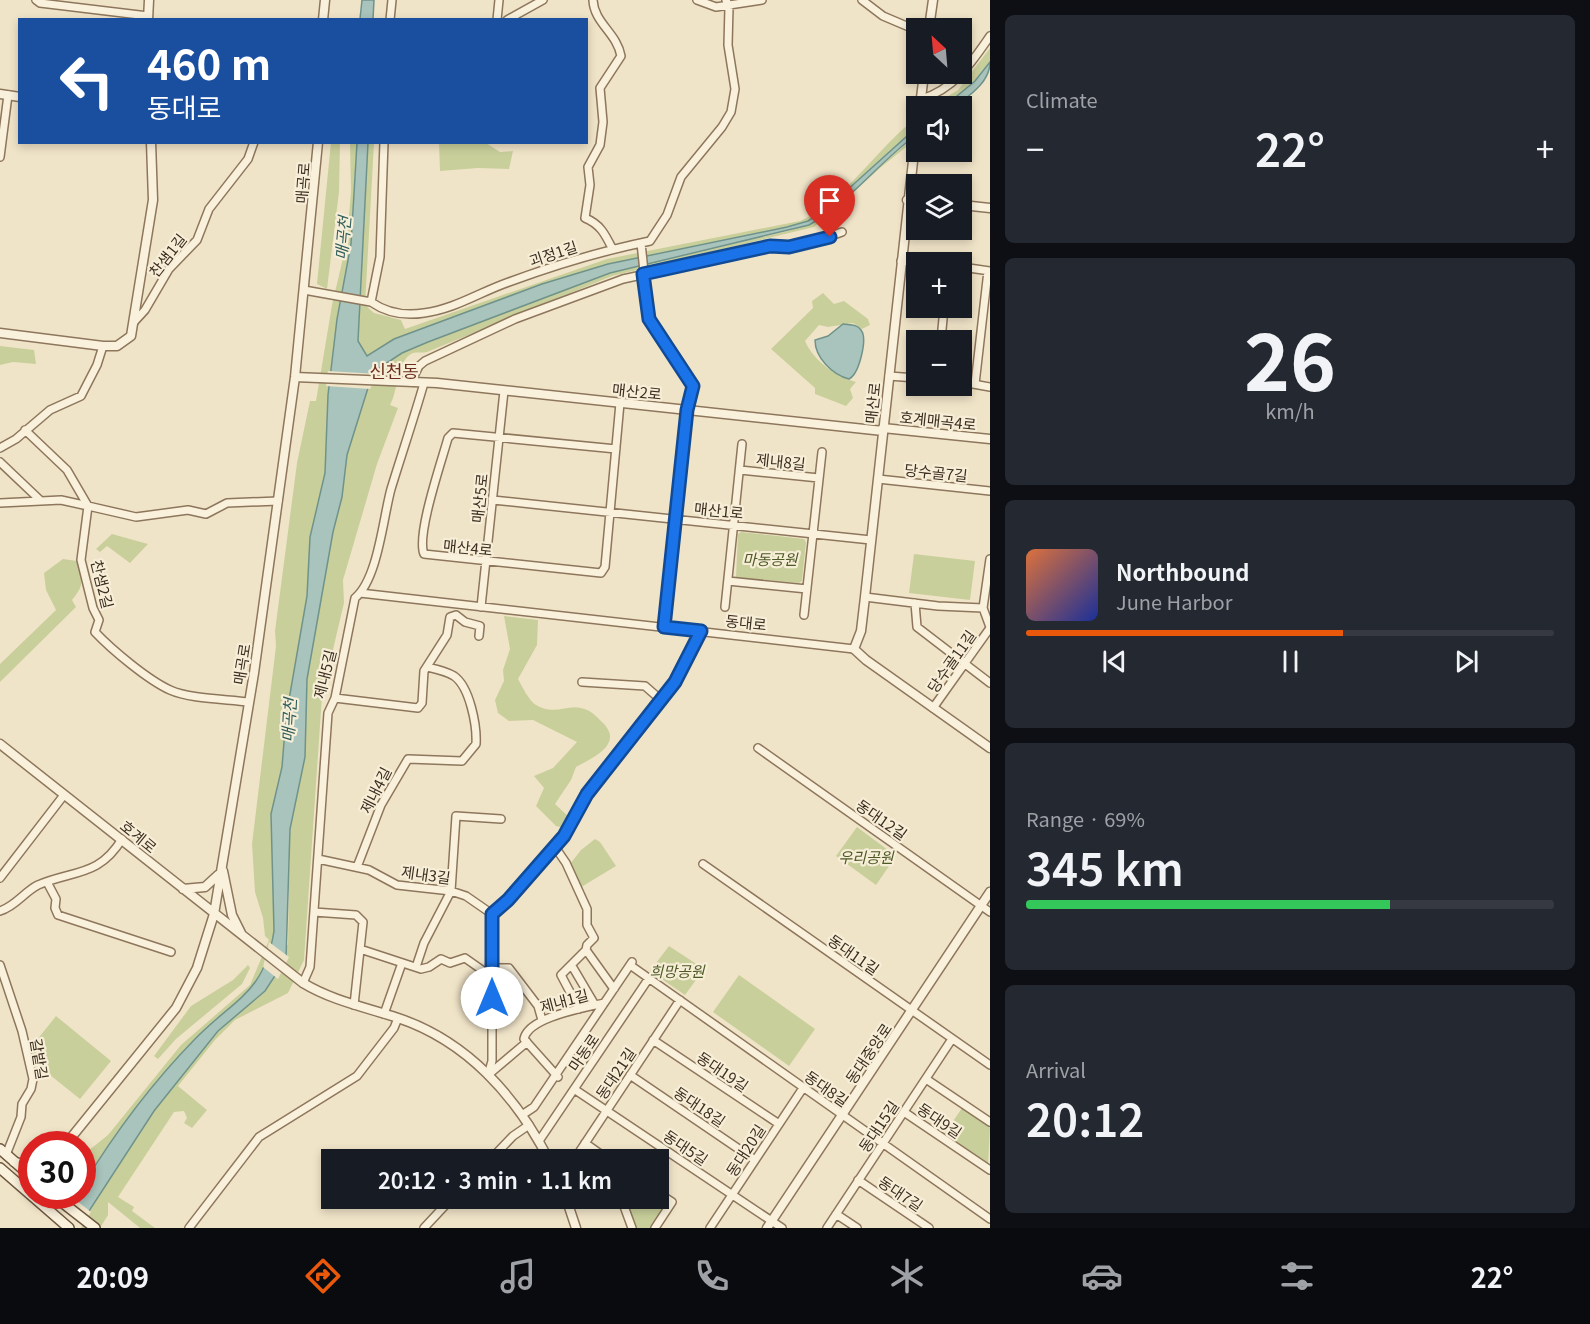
<!DOCTYPE html>
<html lang="en">
<head>
<meta charset="utf-8">
<style>
	:root { --surface:#171b24; --page:#242831; --text:#f1f3f6; --muted:#9ea1a6; --line:#363941; --accent:#ea580c }
	body { margin:0; font-family:Georgia,"Noto Sans KR",serif; background:var(--page); color:var(--text); height:100vh; display:flex; flex-direction:column; font-size:22px; white-space:nowrap }
	* { box-sizing:border-box; margin:0 }
	p { font-size:20px; color:var(--muted) }
	.icon { flex:none; width:33px; height:33px; fill:none; stroke:currentColor; stroke-width:2; stroke-linecap:round; stroke-linejoin:round }
	.map { position:relative; flex:1; overflow:hidden }
	.details { display:flex; flex-direction:column; gap:15px; padding:15px; background:#0d0f14; width:600px }
	.details>* { flex:none }
	.guide { position:absolute; left:18px; top:18px; width:570px; height:126px; border-radius:0px; box-shadow:0 3px 9px #0003; background:#1a4fa0; color:#fff; overflow:hidden }
	.needle { width:39px; rotate:334deg }
	.fabs { position:absolute; left:906px; top:18px; display:grid; gap:12px }
	.fabs a { display:grid; place-items:center; width:66px; height:66px; border-radius:0px; background:var(--surface); box-shadow:0 3px 9px #0003; font-size:30px }
	.speed { position:absolute; left:18px; top:1131px; display:flex; gap:12px; font-size:30px; font-weight:700; text-align:center }
	.speed>* { display:grid; place-content:center; width:78px; height:78px; border-radius:50%; background:var(--surface); box-shadow:0 3px 9px #0003; line-height:1 }
	.speed .limit { border:9px solid #d22; background:#fff; color:#111 }
	.pin { position:absolute; display:grid; place-items:center; width:51px; height:51px; color:#fff; margin:-62px -26px; border-radius:50% 50% 50% 0; rotate:-45deg; box-shadow:0 0 6px #0007 }
	.pin .icon { rotate:45deg }
	.me { position:absolute; width:66px; margin:-33px; rotate:0deg; stroke-linejoin:round; filter:drop-shadow(0 0 4px #0008) }
	.turn { display:flex; align-items:center; gap:21px; height:126px; padding:0 30px; font-size:27px }
	.turn .icon { width:78px; height:78px; stroke-width:2.5 }
	.turn b { display:block; font-size:42px; line-height:51px }
	.big { font-size:45px; font-weight:600; line-height:1.1 }
	.details .card { flex:1; display:flex; flex-direction:column; justify-content:center; gap:9px; min-width:0; padding:0 21px; border-radius:9px; background:var(--page) }
	.details .dial { align-items:center; gap:0 }
	.dial b { font-size:78px; line-height:1 }
	.song { display:flex; align-items:center; gap:18px }
	.cover { width:72px; height:72px; border-radius:9px; background:linear-gradient(135deg,hsl(20 70% 55%),hsl(230 70% 35%)) }
	.played { height:6px; border-radius:3px; background:linear-gradient(90deg,var(--accent) 60%,var(--line) 60%) }
	.keys { display:flex; justify-content:space-around; direction:ltr }
	.heat { display:flex; justify-content:space-between; align-items:center; font-size:33px; direction:ltr }
	.charge { height:9px; border-radius:4px; background:linear-gradient(90deg,#34c759 69%,var(--line) 0) }
	.trip { position:absolute; left:321px; top:1149px; width:348px; height:60px; border-radius:0px; background:var(--surface); box-shadow:0 3px 9px #0003; font-weight:600; line-height:60px; text-align:center }
	.menu { display:flex; height:96px; justify-content:space-around; align-items:center; background:#090b0e; color:var(--muted) }
	.menu .icon { width:42px; height:42px }
	.menu .on { color:var(--accent) }
	.menu b { font-size:27px; color:var(--text) }
	main { display:flex; flex:1; min-height:0 }
	.map>svg:first-child { display:block }
	.green { fill:#c9cf9b }
	.water { fill:#a9c4bc; stroke:#6f938a; stroke-width:1.5 }
	.pier { fill:#f0e4c8 }
	.lines { fill:none; stroke-linecap:round; stroke-linejoin:round }
	.minor-casing { stroke:#8d765c; stroke-width:10 }
	.tertiary-casing { stroke:#8d765c; stroke-width:11 }
	.secondary-casing { stroke:#6f573f; stroke-width:12 }
	.minor { stroke:#faf1dc; stroke-width:7 }
	.tertiary { stroke:#faf1dc; stroke-width:8 }
	.secondary { stroke:#faf1dc; stroke-width:9 }
	.route-casing { stroke:#114b97; stroke-width:15 }
	.route { stroke:#1a73e8; stroke-width:10 }
	.labels { text-anchor:middle; dominant-baseline:central; stroke-width:4.5; stroke-linejoin:round; paint-order:stroke }
	.street-label { font-size:15px; fill:#3d2e20; stroke:#f7eed8 }
	.park-label { font-size:15px; font-style:italic; fill:#4d5a26; stroke:#f7eed8 }
	.water-label { font-size:16px; font-style:italic; fill:#2f5d5a; stroke:#f7eed8 }
	.quarter-label { font-size:18px; fill:#6b2e1e; stroke:#f7eed8 }
</style>
</head>
<body>
<main>
<div class="map">
<svg width="990" height="1228" viewBox="0 0 990 1228">
	<rect width="100%" height="100%" fill="#f0e4c8"/>
	<!-- green -->
	<path class="green" d="M990,48V62L975,80L945,106H932L958,90Z
		M916,118V128L825,210L808,221L787,227L608,264L542,284L394,339L367,356L358,342L368,143H374L365,305L374,313L401,320L405,329L607,259L800,221C845,201 877,148 916,118Z
		M916,135V139L880,168L814,227L612,276L427,352C423,353 417,352 413,353C397,359 398,392 390,405L398,408L377,464L343,580L344,603L322,696L304,960L288,993L235,1020L215,1040L178,1086L207,1110L192,1128L184,1123L187,1118L184,1111L174,1112L118,1197L134,1207L132,1211L155,1228H140L108,1202V1215L100,1228H78L154,1111L201,1051L218,1031L265,991L288,944L290,829L305,757L307,679L333,532L342,497L347,455L373,372L402,353L428,342L610,273L788,231L820,219Z
		M331,142L340,143L339,192L327,289L317,284Z
		M350,143H357L351,244L337,319L328,394L325,473L310,537L307,596L286,717L282,767L271,814L274,931C264,994 235,998 195,1039C153,1082 114,1134 83,1185V1155L108,1135L181,1045L250,985L269,940L265,936L263,918L255,892L252,844L276,646L275,631L297,463L310,401H316L332,305L347,241L351,191Z
		M439,143H486L500,152L513,151L509,169L478,168L440,171Z
		M823,293L834,304L844,301L868,319L870,325L862,329L853,323L828,327L819,325L805,341C814,361 835,376 856,382L850,389L853,398L846,406L815,394V388L771,349L813,308L812,301Z
		M0,346L34,350L36,364L13,362L0,365Z
		M741,532L804,539L806,542L802,581L799,583L736,577L738,534Z
		M112,534L148,544L130,563L107,546L100,552L96,549Z
		M914,554L975,561L970,600L909,593Z
		M63,559L77,561C83,578 85,585 72,600L76,607L0,682V664L56,610L46,590L44,573Z
		M504,616L538,620L537,645L518,679C522,686 529,701 536,705C554,716 567,704 581,708C591,710 596,716 603,723C624,744 593,758 576,767L571,780L555,804L570,818L564,828L556,826L536,806L544,788L534,776L553,768L577,742L533,720L509,721L498,713L495,700L504,681L503,670L510,649Z
		M857,827L896,856L876,885L836,856Z
		M595,839L600,842L616,866L578,889L570,864L581,850Z
		M669,946L704,969L685,995L650,971Z
		M248,965L250,968L242,984L176,1039L158,1059L154,1056L191,1006L233,980Z
		M739,975L815,1029L789,1066L713,1012Z
		M56,1016L111,1061L80,1099L30,1059L29,1050Z
		M962,1108L990,1127L988,1166L943,1136Z
		M658,1198L666,1204L650,1228H636L625,1199Z"/>
	<!-- water -->
	<path class="water" d="M362,0H374L373,19H360Z
		M990,62C990,82 970,95 956,106H945L975,81Z
		M916,128V135C879,162 849,203 809,225L610,273L428,342L402,353L373,372L347,455L342,497L333,532L307,679L305,757L290,829L286,959L265,991L218,1031L154,1111L78,1228H56L76,1196H82L83,1185C114,1134 153,1082 195,1039C235,998 264,994 274,931L271,814L282,767L286,717L307,596L310,537L325,473L328,395L337,319L351,244L357,143H368L358,341L367,356L394,339L542,284L608,264L787,227L808,221L825,210Z
		M843,324C850,325 857,324 861,330C868,339 859,374 849,379C833,375 815,358 815,340L828,336Z"/>
	<!-- pier -->
	<path class="pier" d="M328,371L377,374L370,389L326,386Z
		M269,942L289,957L278,979L263,967Z
		M72,1197L91,1212L81,1228H53Z"/>
	<g class="lines">
		<defs>
			<path id="minor" d="M36,0L40,3L148,16
				M593,0C594,23 617,33 621,56L600,88L603,122L600,145L588,167L590,185L585,218C600,224 605,234 612,248
				M697,0L716,7L762,0
				M862,0L883,16L916,30
				M390,20L392,0
				M497,20L499,0
				M507,20L543,0
				M921,99C953,90 971,64 990,36
				M384,142L380,257L371,302C387,313 405,316 424,313C455,309 480,292 509,282C555,265 602,251 650,241L667,215L681,177L722,127L731,112L735,89L728,45L729,7L726,0
				M0,157L8,95
				M641,243L649,319L693,386L687,410L664,627
				M901,261L916,263
				M962,267L990,271
				M304,290L371,302
				M134,322L145,310L169,269L197,240L209,209L248,159L254,142
				M941,340L944,308
				M889,376L916,378
				M411,382L419,366L425,361L515,319L623,279L770,247C796,247 818,241 842,232
				M962,382L990,387
				M975,384L988,271
				M25,430L67,470L88,506L136,517L188,510L206,514L227,503L278,501
				M0,448L16,439L50,410L81,396L97,365L103,346
				M616,449L453,433L448,438C442,460 416,535 424,554L601,573L605,567L620,403
				M0,462L41,501L61,500L88,506L81,560L93,608L99,620L95,632C112,650 148,680 170,690C190,699 226,699 249,702
				M740,470L819,478
				M878,479L990,491
				M493,500L871,540
				M0,503L41,501
				M990,559L983,608L990,627
				M728,581L807,589
				M360,593L854,649
				M865,597L938,606L983,608
				M915,603L917,627L990,683
				M481,607L504,391
				M725,607L742,444
				M804,615L822,452
				M582,682L645,686L661,700
				M335,698L418,708L422,703L424,671L447,635L450,617L456,615L465,622L480,626L479,636
				M933,708L990,628
				M758,748L990,912
				M555,847L566,863L587,909V925L594,938L587,945L586,950L614,989
				M318,859L369,870L397,885L451,891L466,896L492,914
				M703,864L990,1065
				M357,867L381,805L408,759L462,761L476,744C477,726 470,687 454,676C446,671 436,669 427,667
				M0,878L64,795
				M47,882L56,899L55,908L58,915L171,952
				M0,911C16,906 24,892 38,885C73,870 99,877 122,839
				M314,912L356,915L363,922L354,1005
				M360,949L421,969L429,967L441,959L450,963L465,958L492,977
				M0,965L22,1031L33,1079L31,1089L22,1104L21,1117L6,1155
				M630,965L990,1219
				M572,966L595,1005
				M416,967L424,943L451,891L456,816L501,819
				M492,968H509L538,1006L542,1020
				M303,983L310,967L328,713L335,698L355,598C378,579 383,518 391,489C402,453 414,418 424,383
				M579,1009L561,975L586,950
				M384,1014L402,963
				M653,1040L779,1124
				M488,1075L492,1061V914L508,900L564,836L587,794L675,682L701,631
				M488,1075L527,1042
				M630,1075L755,1160
				M558,1077L524,1039C528,1017 584,1008 604,1003
				M926,1079L990,1122
				M574,1089L782,1228
				M904,1112L990,1170
				M522,1115L534,1107L632,962
				M539,1141L649,978
				M585,1143L609,1160
				M490,1160L513,1136L529,1125
				M574,1160L680,1000
				M858,1180L929,1228
				M621,1198L632,1228
				M836,1214L857,1228
				M189,1228L259,1137L357,1076L394,1028L398,1018
				M424,1228L452,1198
				M655,1228L672,1202L658,1193
				M710,1228L803,1088
				M827,1228L952,1039"/>
			<path id="tertiary" d="M148,20L149,0
				M323,20L325,0
				M929,28L933,0
				M0,94L20,97
				M920,106L924,74
				M916,134L865,597L861,631L854,649L866,660L990,748
				M907,200L916,201
				M962,205L990,208
				M0,333L103,346H117L131,336L153,200L151,142
				M295,377L437,383L883,431
				M883,428L990,439
				M0,744L303,983C333,1001 365,1007 398,1018C467,1041 516,1096 549,1160
				M223,871L232,915L241,933
				M183,889L205,887L218,875
				M66,1144L176,1008L197,968L214,914L254,673L295,377L318,142
				M14,1162L32,1165
				M566,1198L576,1228
				M767,1228L990,892"/>
			<path id="secondary" d="M0,1149L32,1177
				M0,1168L69,1228
				M54,1196L95,1228"/>
		</defs>
		<!-- minor casing -->
		<use href="#minor" class="minor-casing"/>
		<!-- tertiary casing -->
		<use href="#tertiary" class="tertiary-casing"/>
		<!-- secondary casing -->
		<use href="#secondary" class="secondary-casing"/>
		<!-- minor -->
		<use href="#minor" class="minor"/>
		<!-- tertiary -->
		<use href="#tertiary" class="tertiary"/>
		<!-- secondary -->
		<use href="#secondary" class="secondary"/>
	</g>
	<g class="lines">
		<defs>
			<path id="route" d="M492,998V914L508,900L564,836L587,794L675,682L701,631L664,627L687,410L693,386L649,319L643,274L770,246L789,247L830,237"/>
		</defs>
		<!-- route casing -->
		<use href="#route" class="route-casing"/>
		<!-- route -->
		<use href="#route" class="route"/>
	</g>
	<g class="labels">
		<!-- street labels -->
		<g class="street-label">
			<text transform="translate(302 183) rotate(-86)">매곡로</text>
			<text transform="translate(553 253) rotate(-18)">괴정1길</text>
			<text transform="translate(167 255) rotate(-52)">찬샘1길</text>
			<text transform="translate(637 391) rotate(6)">매산2로</text>
			<text transform="translate(872 403) rotate(-84)">매산로</text>
			<text transform="translate(938 420) rotate(6)">호계매곡4로</text>
			<text transform="translate(781 461) rotate(6)">제내8길</text>
			<text transform="translate(936 472) rotate(6)">당수골7길</text>
			<text transform="translate(479 498) rotate(-84)">매산5로</text>
			<text transform="translate(719 510) rotate(6)">매산1로</text>
			<text transform="translate(468 547) rotate(6)">매산4로</text>
			<text transform="translate(103 584) rotate(76)">찬샘2길</text>
			<text transform="translate(746 622) rotate(6)">동대로</text>
			<text transform="translate(951 661) rotate(-55)">당수골11길</text>
			<text transform="translate(241 664) rotate(-81)">매곡로</text>
			<text transform="translate(324 674) rotate(-76)">제내5길</text>
			<text transform="translate(375 790) rotate(-63)">제내4길</text>
			<text transform="translate(882 819) rotate(35)">동대12길</text>
			<text transform="translate(139 836) rotate(39)">호계로</text>
			<text transform="translate(426 874) rotate(8)">제내3길</text>
			<text transform="translate(854 954) rotate(35)">동대11길</text>
			<text transform="translate(564 1000) rotate(-15)">제내1길</text>
			<text transform="translate(583 1052) rotate(-56)">마동로</text>
			<text transform="translate(868 1053) rotate(-56)">동대중앙로</text>
			<text transform="translate(40 1059) rotate(81)">갈밭길</text>
			<text transform="translate(723 1071) rotate(34)">동대19길</text>
			<text transform="translate(615 1073) rotate(-56)">동대21길</text>
			<text transform="translate(827 1088) rotate(35)">동대8길</text>
			<text transform="translate(700 1106) rotate(34)">동대18길</text>
			<text transform="translate(940 1120) rotate(34)">동대9길</text>
			<text transform="translate(878 1126) rotate(-56)">동대15길</text>
			<text transform="translate(686 1147) rotate(34)">동대5길</text>
			<text transform="translate(745 1150) rotate(-57)">동대20길</text>
			<text transform="translate(901 1193) rotate(34)">동대7길</text>
		</g>
		<!-- park labels -->
		<g class="park-label">
			<text x="770" y="558">마동공원</text>
			<text x="866" y="856">우리공원</text>
			<text x="677" y="970">희망공원</text>
		</g>
		<!-- water labels -->
		<g class="water-label">
			<text transform="translate(342 238) rotate(-85)">매곡천</text>
			<text transform="translate(288 720) rotate(-87)">매곡천</text>
		</g>
		<!-- quarter labels -->
		<g class="quarter-label">
			<text x="394" y="370">신천동</text>
		</g>
	</g>
</svg>
<div class="fabs">
<a><svg class="needle" viewBox="-14 -14 28 28"><path d="M0-13l5 13h-10z" fill="#e53935"/><path d="M0 13l5-13h-10z" fill="#9ea1a6"/></svg></a>
<a><svg class="icon" aria-label="sound" viewBox="0 0 24 24"><path d="M4 9h4l5-4v14l-5-4H4zM17 9q2 3 0 6"/></svg></a>
<a><svg class="icon" aria-label="layers" viewBox="0 0 24 24"><path d="M12 4l9 5-9 5-9-5zM3 14l9 5 9-5"/></svg></a>
<a>+</a>
<a>−</a>
</div>
<div class="speed"><div class="limit">30</div></div>
<div class="pin" style="left:830px;top:237px;background:#d93025"><svg class="icon" aria-label="arrive" viewBox="0 0 24 24"><path d="M6 21V4h12l-3 4 3 4H6"/></svg></div>
<svg class="me" style="left:492px;top:998px" viewBox="-20 -20 40 40"><circle r="19" fill="#fff"/><path d="M0-13L10 11 0 6-10 11z" fill="#1a73e8"/></svg>
<div class="trip">20:12 · 3 min · 1.1 km</div>
<div class="guide">
<div class="turn"><svg class="icon" aria-label="left" viewBox="0 0 24 24"><path d="M17 20v-9H6M10 6l-5 5 5 5"/></svg><div><b>460 m</b>동대로</div></div>
</div>
</div>
<section class="details">
<div class="card"><p>Climate</p>
<div class="heat"><a>−</a><b class="big">22°</b><a>+</a></div>
</div>
<div class="card dial"><b>26</b><p>km/h</p></div>
<div class="card">
<div class="song"><i class="cover"></i><div><b>Northbound</b><p>June Harbor</p></div></div>
<div class="played"></div>
<div class="keys"><svg class="icon" aria-label="previous" viewBox="0 0 24 24"><path d="M18 5L8 12l10 7zM5 5v14"/></svg><svg class="icon" aria-label="pause" viewBox="0 0 24 24"><path d="M8 5v14M16 5v14"/></svg><svg class="icon" aria-label="next" viewBox="0 0 24 24"><path d="M6 5l10 7-10 7zM19 5v14"/></svg></div>
</div>
<div class="card"><p>Range · 69%</p><b class="big">345 km</b><div class="charge"></div></div>
<div class="card"><p>Arrival</p><b class="big">20:12</b></div>
</section>
</main>
<nav class="menu">
<b>20:09</b>
<svg class="icon on" aria-label="directions" viewBox="0 0 24 24"><path d="M12 3l9 9-9 9-9-9zM9 14v-3h6M13 9l2 2-2 2"/></svg>
<svg class="icon" aria-label="music" viewBox="0 0 24 24"><path d="M9 18V5l10-2v13"/><circle cx="6" cy="18" r="3"/><circle cx="16" cy="16" r="3"/></svg>
<svg class="icon" aria-label="phone" viewBox="0 0 24 24"><path d="M5 4h4l2 5-3 2q2 4 5 5l2-3 5 2v4C11 20 4 13 5 4z"/></svg>
<svg class="icon" aria-label="climate" viewBox="0 0 24 24"><path d="M12 3v18M4 7l16 10M4 17L20 7"/></svg>
<svg class="icon" aria-label="car" viewBox="0 0 24 24"><path d="M5 17H2v-5l4-1 3-4h7l3 4 3 1v5h-3M9 17h6M6 11h13"/><circle cx="7" cy="17" r="2"/><circle cx="17" cy="17" r="2"/></svg>
<svg class="icon" aria-label="filters" viewBox="0 0 24 24"><path d="M4 7h16M4 17h16"/><circle cx="9" cy="7" r="2"/><circle cx="15" cy="17" r="2"/></svg>
<b>22°</b>
</nav>
</body>
</html>
